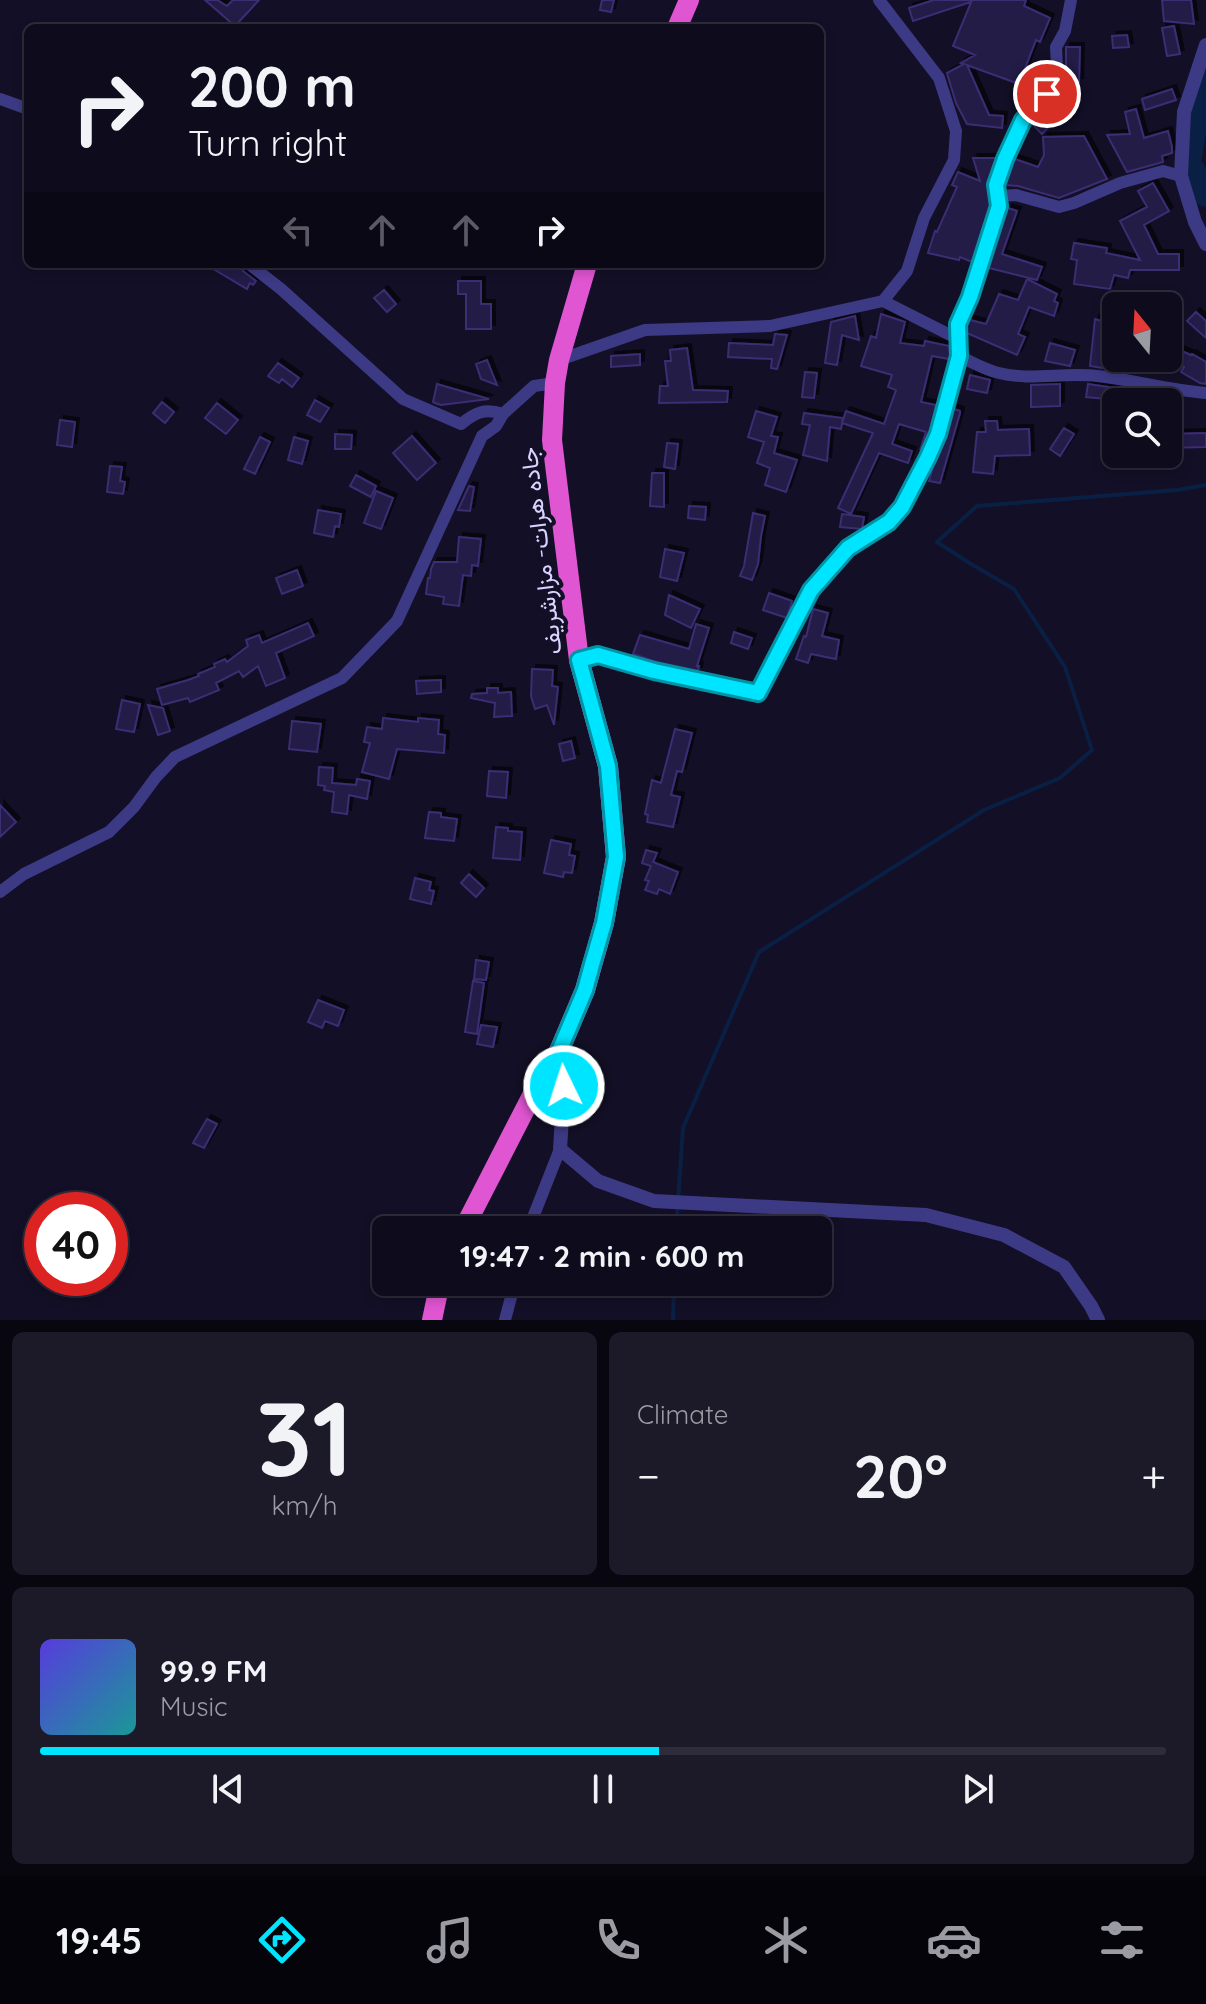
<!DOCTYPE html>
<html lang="en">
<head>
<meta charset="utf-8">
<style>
	:root { --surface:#0e0b1c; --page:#1c1929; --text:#f1f3f6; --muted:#9b9ba3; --line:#2e2b3b; --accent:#00e5ff }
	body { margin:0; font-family:Quicksand,Vazirmatn,sans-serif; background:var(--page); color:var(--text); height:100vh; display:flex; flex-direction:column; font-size:30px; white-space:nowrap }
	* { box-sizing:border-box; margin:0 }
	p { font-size:26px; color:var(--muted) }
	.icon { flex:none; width:44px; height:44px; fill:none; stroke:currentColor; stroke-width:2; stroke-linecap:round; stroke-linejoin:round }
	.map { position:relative; height:1320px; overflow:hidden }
	.details { display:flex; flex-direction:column; gap:12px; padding:12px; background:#08060f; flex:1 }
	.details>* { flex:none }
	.hud { position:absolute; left:24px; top:24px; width:800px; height:244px; border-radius:12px; box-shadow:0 4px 12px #0003,0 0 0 2px var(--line); background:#0e0b1c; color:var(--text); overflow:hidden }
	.needle { width:52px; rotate:342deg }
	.fabs { position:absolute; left:1102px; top:292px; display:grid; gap:16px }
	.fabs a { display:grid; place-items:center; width:80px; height:80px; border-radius:12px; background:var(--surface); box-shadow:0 4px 12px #0003,0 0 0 2px var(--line); font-size:40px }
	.speed { position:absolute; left:24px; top:1192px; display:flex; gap:16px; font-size:40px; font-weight:700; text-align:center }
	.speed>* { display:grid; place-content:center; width:104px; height:104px; border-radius:50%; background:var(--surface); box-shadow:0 4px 12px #0003,0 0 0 2px var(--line); line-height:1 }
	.speed .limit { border:12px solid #d22; background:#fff; color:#111 }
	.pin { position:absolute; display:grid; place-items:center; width:68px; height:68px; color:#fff; margin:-34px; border:4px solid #fff; border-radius:50%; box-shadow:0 2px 8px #0007 }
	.me { position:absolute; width:88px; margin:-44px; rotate:356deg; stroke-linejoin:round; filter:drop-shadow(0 0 6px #0008) }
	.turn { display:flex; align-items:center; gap:28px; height:168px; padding:0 32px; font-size:36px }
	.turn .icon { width:104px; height:104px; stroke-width:2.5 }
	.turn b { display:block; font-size:56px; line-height:68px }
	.lanes { display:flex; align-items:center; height:76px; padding:0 32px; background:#0003; justify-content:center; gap:40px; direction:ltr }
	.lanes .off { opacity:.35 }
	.big { font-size:60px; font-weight:700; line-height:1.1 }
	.details .tile { flex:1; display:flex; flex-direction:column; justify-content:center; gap:12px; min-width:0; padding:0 28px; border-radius:12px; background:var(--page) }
	.details .dial { align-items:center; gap:0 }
	.dial b { font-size:104px; line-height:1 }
	.song { display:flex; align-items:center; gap:24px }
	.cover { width:96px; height:96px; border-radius:12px; background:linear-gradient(135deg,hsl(250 70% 55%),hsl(180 70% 35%)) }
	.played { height:8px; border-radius:4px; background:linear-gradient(90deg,var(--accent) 55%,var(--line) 55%) }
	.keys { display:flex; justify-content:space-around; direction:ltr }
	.heat { display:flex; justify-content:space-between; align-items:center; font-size:44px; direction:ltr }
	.details .tiles { flex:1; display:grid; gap:12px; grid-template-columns:1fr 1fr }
	.tile:last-child { grid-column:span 2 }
	.trip { position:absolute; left:372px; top:1216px; width:460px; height:80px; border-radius:12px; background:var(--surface); box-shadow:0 4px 12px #0003,0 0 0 2px var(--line); font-weight:700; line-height:80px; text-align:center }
	.tabs { display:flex; height:128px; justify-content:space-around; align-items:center; background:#06040b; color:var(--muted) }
	.tabs .icon { width:56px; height:56px }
	.tabs .selected { color:var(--accent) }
	.tabs b { font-size:36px; color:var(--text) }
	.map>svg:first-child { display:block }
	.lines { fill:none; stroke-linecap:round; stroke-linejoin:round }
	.stream { stroke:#0a1f44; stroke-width:4 }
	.river { stroke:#0a1f44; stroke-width:26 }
	.building { fill:#241b47; stroke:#3b2d73; stroke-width:2; filter:url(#shadow) }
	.minor { stroke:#3d3a85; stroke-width:12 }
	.tertiary { stroke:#3d3a85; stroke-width:14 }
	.trunk { stroke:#e055d1; stroke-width:20 }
	.route-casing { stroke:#0095a6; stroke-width:20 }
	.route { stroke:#00e5ff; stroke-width:14 }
	.labels { text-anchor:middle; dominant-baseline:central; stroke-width:8; stroke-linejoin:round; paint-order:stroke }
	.street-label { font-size:24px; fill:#d9d4ff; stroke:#130f26 }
</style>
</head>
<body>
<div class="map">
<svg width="1206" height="1320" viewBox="0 0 1206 1320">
	<defs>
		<filter id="shadow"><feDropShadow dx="4" dy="-4" stdDeviation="0" flood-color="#0009"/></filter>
	</defs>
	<rect width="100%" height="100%" fill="#130f26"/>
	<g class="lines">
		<!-- stream -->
		<path class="stream" d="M676,1230L683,1128L759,952L984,810L1060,778L1092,750L1065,667L1014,589L971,564L937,542L977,506L1177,490L1206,485
			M673,1320L674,1282"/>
		<!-- river -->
		<path class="river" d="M1206,71L1202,76L1188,163L1206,194"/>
	</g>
	<!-- building -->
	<path class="building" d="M205,0H217L227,6L233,0H259L235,26Z
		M602,0H614L611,12L600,10Z
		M934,0H970L971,2L913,21L909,8Z
		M972,0H1026L1024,6L1050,18L1040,42L1036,40L1019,84L967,65L989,115L1003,116L1002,128L967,124L956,103L947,73L964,64L961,63L975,55L953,46Z
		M1162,0H1191L1194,24L1164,21Z
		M1174,26L1180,54L1167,56L1162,28Z
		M1127,35L1129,47L1113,48L1112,36Z
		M1066,47H1080L1079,82H1061L1066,67Z
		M1172,89L1176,100L1145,110L1142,99Z
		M1052,102L1063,112L1042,134L1032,124Z
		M1136,109L1144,138L1168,131L1172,147V153L1162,156L1163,162L1127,172L1107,135L1130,134L1125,112Z
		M1084,136L1107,179L1059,198L1018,186L1006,185L1015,159L1038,167L1044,155L1043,137Z
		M973,158H996L987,183L990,205L972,262L960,257L959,260L928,253L935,231L937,232L957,187L952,185L958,172L980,181Z
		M1153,183L1169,211L1144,225L1158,254H1179V270H1130L1128,278L1114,275L1110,289L1074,284L1077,260L1071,259L1074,243L1107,248L1106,253L1140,260L1120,221L1147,207L1138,191Z
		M1008,208L1017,211L1002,254L1042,267L1037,280L989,268Z
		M205,264H240L243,271L256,281L253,285L250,283L247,289Z
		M1027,279L1057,294L1054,301L1058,303L1054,316L1029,307L1018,334L1025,337L1017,355L967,333V326L970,320L986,324L999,294L1018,300Z
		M458,281H481V304H491V329H466V294H458Z
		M384,290L396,304L387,312L374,298Z
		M1196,312L1206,321V338L1187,321Z
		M881,314L905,322L900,343L924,346L925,341L949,346L950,355L949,359L932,356L921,402L936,405L930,431L920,450L926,432L899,424L892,444L912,451L908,463L879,453L851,514L838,508L873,433L842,423L846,411L884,424L896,390L888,387L892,375L861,366L871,336L876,338Z
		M855,316L859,340L842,335L837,365L825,363L831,322Z
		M1095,319L1114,325L1103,368L1090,366Z
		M775,334L787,335L777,369L771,368L772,359L728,357L729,343L773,345Z
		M1050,343L1075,350L1070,366L1045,361Z
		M1172,347L1191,355L1192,354L1206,362V384L1200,383L1181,372L1184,367L1167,359Z
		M687,348L693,390L728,391L727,402L659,403L660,386H668L665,361H671L670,350Z
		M640,354V365L611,367V356Z
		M487,360L497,385L481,379L476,364Z
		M278,363L299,378L292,387L282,379L279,383L268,376Z
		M805,372L817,373L814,398L802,397Z
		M970,375L990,380L987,393L967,389Z
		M437,384L489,399L441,405L435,403L433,402Z
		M1060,384V406L1031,407V385Z
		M1088,384L1129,390L1128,401L1086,397Z
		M315,400L329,408L320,422L307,415Z
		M162,402L174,412L165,423L153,413Z
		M217,403L238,420L226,434L205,418Z
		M954,409L960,411V413L940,483L929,481L934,463L947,436Z
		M756,411L777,417L771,436L778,437L774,453L797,460L786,492L765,485L770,468L757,463L764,442L748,437Z
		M804,413L843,418L841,429L830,427L827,461L803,455L810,425L802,424Z
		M60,420L75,422L72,447L57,445Z
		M985,421H997L998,430L1029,429L1030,455L995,456L993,474L973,472L977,432H986Z
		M1064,428L1074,434L1060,456L1050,449Z
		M1206,433V447L1168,448V434Z
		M335,434L352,435L351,449H335Z
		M412,436L436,463L417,480L393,453Z
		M260,437L270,442L255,474L244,469Z
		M294,437L308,441L302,464L288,460Z
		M667,443L678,444L675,469L664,467Z
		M110,466L122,467L120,481L125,482L123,494L107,492Z
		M652,473H664V507L650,506Z
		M356,475L376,486L371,497L350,486Z
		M469,486L474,487L470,511L458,510Z
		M376,491L393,498L381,529L364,523Z
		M689,506L706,507L705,520L688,518Z
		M318,510L341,514L339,527L335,526L333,537L314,533Z
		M753,513L765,516L761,536L758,564L752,580L740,576L744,566Z
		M842,514L864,517L862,529L840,527Z
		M459,537L481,539L478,566L472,565L471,576L463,575L459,606L443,604L444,597L426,594L428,578H430L431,569L434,562H457Z
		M665,549L684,553L677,581L660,577Z
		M297,570L303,586L282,594L276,578Z
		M769,593L792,601L787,618L763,610Z
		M669,595L700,609L691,628L665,615Z
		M813,609L828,613L822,636L839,640L836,659L811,654L808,663L796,659L804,636L806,637Z
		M308,623L314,636L276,653L285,678L266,686L258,666L243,677L239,671L216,683L219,690L190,702L188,698L162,705L157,689L188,680L199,676L198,674L215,667L214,664L225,659L227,662L248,646L246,640L259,635L262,643Z
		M696,624L709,628L697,666H699L698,671L657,662L633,654L640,635L689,649Z
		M734,632L752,638L748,649L731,643Z
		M532,669L553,670L552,686L558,687L554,725L547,705L535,709L531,696Z
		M441,680V692L417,694L416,681Z
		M487,688H498V693L511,692L512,716L494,717L495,703L471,698L472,694L487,693Z
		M122,700L140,704L134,732L116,729Z
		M148,705L163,708L170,731L158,735Z
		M383,718L418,722V718L439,720L438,734L445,735L444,753L397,749L389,779L362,772L370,743L364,742L367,727L382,729Z
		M292,721L321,724L317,752L289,749Z
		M675,729L692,733L682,772L677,771L671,795L680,797L673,827L647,822L648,815L645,814L652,780L661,783Z
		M571,741L575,758L563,761L559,744Z
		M319,767L333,768L332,783L356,785L357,779L370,781L367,799L349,795L347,814L332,812L334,792L324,790L325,786L318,785Z
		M489,771L508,772L506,798L487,796Z
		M0,805L16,822L0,837Z
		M429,812L441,813V817L457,819L454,841L425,838Z
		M496,827L508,828V831L522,832L520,860L493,858Z
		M551,840L571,844L569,855L575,856L572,873L564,872L563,877L544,873Z
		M646,850L657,853L653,862L678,872L670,894L659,889L657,894L645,890L649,881L645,880L651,866L642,863Z
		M469,874L484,888L476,897L461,883Z
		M415,878L431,882L429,890L434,891L431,904L410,899Z
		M476,960L489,962L486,980L474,979Z
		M473,981L484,983L477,1034L465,1032Z
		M318,1000L344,1010L338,1026L325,1021L322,1028L308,1022Z
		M481,1025L497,1027L493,1047L477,1044Z
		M207,1119L217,1124L204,1148L193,1143Z"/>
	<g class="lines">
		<!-- minor -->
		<path class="minor" d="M879,0L939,78L956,131L954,160L924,218L907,271L883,301
			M0,99L28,109
			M999,196L1016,195L1059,207L1074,203L1120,183L1163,171L1181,176
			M958,339V324L970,297L999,206L996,185L1005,159L1023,120L1047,94L1057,67L1056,47L1065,31L1071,0
			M959,356C972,362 985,370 999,373C1030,381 1065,372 1097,376C1134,380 1169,390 1206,393
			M559,360L645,330L770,326L883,301L958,339L959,356L938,434L902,507L889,522L848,548L811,590L758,693L654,671L598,655L579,660
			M503,414L534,386L555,383
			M0,892L24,874L109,832L134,807L156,777L175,757L342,678L397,621L482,436L496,426L503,414C485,408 476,412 461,424L403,399L281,289L249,264
			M528,1230L560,1149
			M505,1320L515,1282"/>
		<!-- tertiary -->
		<path class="tertiary" d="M1206,45L1184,112L1181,176L1195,222L1206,244
			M560,1049L564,1086L560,1149L598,1181L654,1201L926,1215L1004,1235L1064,1267L1091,1306L1098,1320"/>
		<!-- trunk -->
		<path class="trunk" d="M677,28L689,0
			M463,1230L538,1084L560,1049L585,990L604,923L616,857L608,766L579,660L552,440L555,383L559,360L587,264
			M432,1320L440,1282"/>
	</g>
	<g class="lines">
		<defs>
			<path id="route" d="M564,1086L560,1049L585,990L591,968L604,923L616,857L608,766L579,660L598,655L654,671L758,693L811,590L848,548L889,522L902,507L928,457L938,434L959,356L958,324L970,297L999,206L996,185L1005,159L1023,120L1047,94"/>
		</defs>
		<!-- route casing -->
		<use href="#route" class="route-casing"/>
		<!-- route -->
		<use href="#route" class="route"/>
	</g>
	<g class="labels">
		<!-- street labels -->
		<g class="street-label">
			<text transform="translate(540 551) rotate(-97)">جاده هرات- مزارشریف</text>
		</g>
	</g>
</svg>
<div class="fabs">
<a><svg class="needle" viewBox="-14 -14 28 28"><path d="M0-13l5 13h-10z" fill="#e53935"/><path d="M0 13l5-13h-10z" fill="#9b9ba3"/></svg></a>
<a><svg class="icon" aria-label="search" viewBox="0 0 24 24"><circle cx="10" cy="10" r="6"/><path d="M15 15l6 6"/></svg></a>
</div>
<div class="speed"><div class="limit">40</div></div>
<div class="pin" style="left:1047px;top:94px;background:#d93025"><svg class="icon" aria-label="arrive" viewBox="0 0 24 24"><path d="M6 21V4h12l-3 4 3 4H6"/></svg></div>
<svg class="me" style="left:564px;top:1086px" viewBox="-20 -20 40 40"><circle r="17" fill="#00e5ff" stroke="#fff" stroke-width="3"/><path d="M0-11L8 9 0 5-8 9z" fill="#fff"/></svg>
<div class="trip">19:47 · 2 min · 600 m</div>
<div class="hud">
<div class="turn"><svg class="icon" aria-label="right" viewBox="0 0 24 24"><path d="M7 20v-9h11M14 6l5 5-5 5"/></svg><div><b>200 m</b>Turn right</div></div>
<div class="lanes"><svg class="icon off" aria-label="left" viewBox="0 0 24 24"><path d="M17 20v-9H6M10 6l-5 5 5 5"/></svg><svg class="icon off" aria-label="ahead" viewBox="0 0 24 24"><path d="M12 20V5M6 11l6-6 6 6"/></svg><svg class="icon off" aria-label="ahead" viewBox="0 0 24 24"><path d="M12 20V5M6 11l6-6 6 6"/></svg><svg class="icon" aria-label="right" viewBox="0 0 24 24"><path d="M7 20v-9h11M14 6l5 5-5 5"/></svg></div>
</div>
</div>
<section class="details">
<div class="tiles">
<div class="tile dial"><b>31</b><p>km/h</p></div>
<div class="tile"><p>Climate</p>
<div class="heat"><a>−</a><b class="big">20°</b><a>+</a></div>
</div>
<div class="tile">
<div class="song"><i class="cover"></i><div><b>99.9 FM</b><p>Music</p></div></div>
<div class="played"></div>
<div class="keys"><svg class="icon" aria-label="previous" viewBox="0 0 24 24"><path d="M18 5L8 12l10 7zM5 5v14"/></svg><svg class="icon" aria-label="pause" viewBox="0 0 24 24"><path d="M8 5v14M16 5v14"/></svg><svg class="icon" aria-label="next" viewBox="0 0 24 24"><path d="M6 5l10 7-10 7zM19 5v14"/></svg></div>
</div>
</div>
</section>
<nav class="tabs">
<b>19:45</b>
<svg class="icon selected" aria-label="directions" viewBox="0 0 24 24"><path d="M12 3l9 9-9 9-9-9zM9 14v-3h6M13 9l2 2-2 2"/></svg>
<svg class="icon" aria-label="music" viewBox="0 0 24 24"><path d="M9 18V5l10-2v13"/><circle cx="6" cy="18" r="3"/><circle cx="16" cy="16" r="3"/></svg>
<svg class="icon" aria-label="phone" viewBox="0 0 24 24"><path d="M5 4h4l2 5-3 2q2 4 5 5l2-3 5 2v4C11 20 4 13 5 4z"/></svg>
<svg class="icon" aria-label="climate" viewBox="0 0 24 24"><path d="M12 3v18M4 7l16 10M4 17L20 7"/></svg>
<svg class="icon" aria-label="car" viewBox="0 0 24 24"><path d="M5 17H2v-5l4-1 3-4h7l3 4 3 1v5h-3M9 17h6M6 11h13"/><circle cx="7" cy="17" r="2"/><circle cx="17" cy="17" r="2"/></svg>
<svg class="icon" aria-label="filters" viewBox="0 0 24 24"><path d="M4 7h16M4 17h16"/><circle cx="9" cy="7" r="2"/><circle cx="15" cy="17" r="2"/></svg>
</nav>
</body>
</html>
